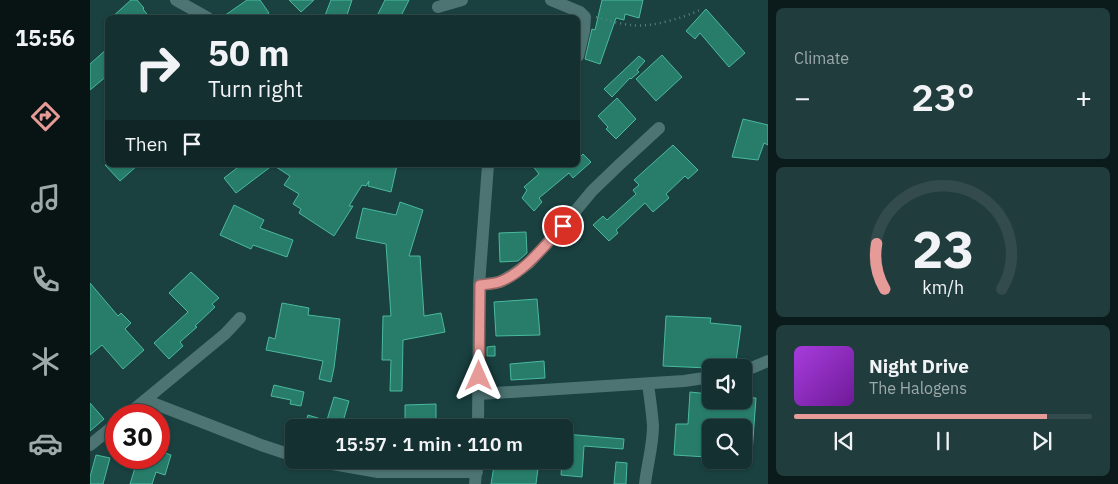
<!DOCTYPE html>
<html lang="en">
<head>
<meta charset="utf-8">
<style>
	:root { --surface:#143030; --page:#213c3c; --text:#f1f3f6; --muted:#9da9ab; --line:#334b4c; --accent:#e69b98 }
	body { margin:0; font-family:"IBM Plex Sans",sans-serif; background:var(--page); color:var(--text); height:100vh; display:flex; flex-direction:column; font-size:19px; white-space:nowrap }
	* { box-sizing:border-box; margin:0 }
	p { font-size:16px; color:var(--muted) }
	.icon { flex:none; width:28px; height:28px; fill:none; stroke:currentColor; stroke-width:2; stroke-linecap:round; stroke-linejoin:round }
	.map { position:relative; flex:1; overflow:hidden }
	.details { display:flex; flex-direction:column; gap:8px; padding:8px; background:#0b1a1a; width:350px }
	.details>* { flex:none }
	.hud { position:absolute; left:15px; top:15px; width:475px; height:152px; border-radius:8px; box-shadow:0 1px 4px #0004,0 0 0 1px var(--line); background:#143030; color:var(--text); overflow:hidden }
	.fabs { position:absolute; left:612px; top:359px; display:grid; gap:10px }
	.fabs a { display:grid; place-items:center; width:50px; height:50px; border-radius:8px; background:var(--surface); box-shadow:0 1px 4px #0004,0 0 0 1px var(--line); font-size:25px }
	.speed { position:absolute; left:15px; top:404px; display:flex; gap:10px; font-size:25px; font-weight:700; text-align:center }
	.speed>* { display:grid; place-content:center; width:65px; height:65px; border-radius:50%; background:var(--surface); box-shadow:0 1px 4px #0004,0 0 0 1px var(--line); line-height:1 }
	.speed .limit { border:8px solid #d22; background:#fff; color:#111 }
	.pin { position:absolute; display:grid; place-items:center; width:42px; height:42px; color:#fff; margin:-21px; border:2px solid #fff; border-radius:50%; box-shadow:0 1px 5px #0007 }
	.me { position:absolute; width:55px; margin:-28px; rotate:0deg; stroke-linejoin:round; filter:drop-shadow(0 0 4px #0008) }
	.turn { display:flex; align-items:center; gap:18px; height:105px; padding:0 20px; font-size:22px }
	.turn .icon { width:65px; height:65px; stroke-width:2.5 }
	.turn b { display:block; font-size:35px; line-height:42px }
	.then { display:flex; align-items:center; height:48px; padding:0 20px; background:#0003; gap:10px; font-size:19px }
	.big { font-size:38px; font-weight:600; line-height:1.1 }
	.details .card { flex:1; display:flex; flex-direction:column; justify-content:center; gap:8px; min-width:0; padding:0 18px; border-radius:8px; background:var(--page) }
	.details .dial { align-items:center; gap:0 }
	.dial svg { height:130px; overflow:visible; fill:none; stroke:var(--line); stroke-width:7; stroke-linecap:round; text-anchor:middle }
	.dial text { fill:var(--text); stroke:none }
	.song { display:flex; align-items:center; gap:15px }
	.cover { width:60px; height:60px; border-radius:8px; background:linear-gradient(135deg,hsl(280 70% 55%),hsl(280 70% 35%)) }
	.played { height:5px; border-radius:2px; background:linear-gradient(90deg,var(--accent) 85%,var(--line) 85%) }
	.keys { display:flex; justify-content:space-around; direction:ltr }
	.heat { display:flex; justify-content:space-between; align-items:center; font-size:28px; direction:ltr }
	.trip { position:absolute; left:195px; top:419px; width:288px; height:50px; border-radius:8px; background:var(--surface); box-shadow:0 1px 4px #0004,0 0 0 1px var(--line); font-weight:600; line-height:50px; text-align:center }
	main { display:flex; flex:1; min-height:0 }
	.dock { display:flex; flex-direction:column; width:90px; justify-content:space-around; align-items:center; background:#081313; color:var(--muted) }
	.dock .icon { width:35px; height:35px }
	.dock .current { color:var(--accent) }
	.dock b { font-size:22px; color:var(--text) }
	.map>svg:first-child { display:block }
	.building { fill:#277d6a; stroke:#4ab99f }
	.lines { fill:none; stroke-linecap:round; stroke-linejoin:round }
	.path { stroke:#558181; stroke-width:2.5; stroke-dasharray:1 4; stroke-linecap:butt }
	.minor { stroke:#4d7373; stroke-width:12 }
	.route-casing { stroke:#966563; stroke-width:12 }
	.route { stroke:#e69b98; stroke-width:9 }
</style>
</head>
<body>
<main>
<nav class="dock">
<b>15:56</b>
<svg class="icon current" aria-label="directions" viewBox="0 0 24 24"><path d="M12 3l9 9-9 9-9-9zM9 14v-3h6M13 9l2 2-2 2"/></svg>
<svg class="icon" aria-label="music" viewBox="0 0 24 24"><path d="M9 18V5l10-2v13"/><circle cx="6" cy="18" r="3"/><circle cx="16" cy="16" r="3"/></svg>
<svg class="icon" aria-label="phone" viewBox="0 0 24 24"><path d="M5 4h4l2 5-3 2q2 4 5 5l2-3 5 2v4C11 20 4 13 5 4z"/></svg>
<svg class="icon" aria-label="climate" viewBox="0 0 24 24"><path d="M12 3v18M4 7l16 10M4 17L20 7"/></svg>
<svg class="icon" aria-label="car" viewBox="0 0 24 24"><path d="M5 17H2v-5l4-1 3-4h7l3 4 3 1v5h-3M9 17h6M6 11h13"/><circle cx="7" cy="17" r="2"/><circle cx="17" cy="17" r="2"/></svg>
</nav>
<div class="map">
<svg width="678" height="484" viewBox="0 0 678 484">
	<rect width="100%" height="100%" fill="#1a4040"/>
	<!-- building -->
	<path class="building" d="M41,0H47L54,8L53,9L60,18H21Z
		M157,0H170L179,13L173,18H131Z
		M199,0H224L211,12Z
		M241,0H262L256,18H234Z
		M295,0H319L310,18H286Z
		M512,0H553L549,18L535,14L534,20L526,18L510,64L495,59L502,29L505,30Z
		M616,9L655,53L639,67L610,33L605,39L596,31Z
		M18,48V75L0,90V64Z
		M572,55L592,77L566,101L546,79Z
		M549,56L555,61L547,70L549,72L541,79L540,78L522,97L514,89Z
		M527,98L546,119L526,139L516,129L518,127L508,116Z
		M653,119L678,125V145L674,143L668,160L642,157Z
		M583,145L608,170L598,179L595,176L576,194L579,198L563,212L555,203L526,230L528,233L519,241L503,225L513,216L517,220L546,194L543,190L549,185L544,180Z
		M493,154L501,162L483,178L479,173L449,198L452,202L444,211L432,198L437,190L434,187L449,174L442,165H488V159Z
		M15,165H48L30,181Z
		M151,165H307L301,192L278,186L279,181L276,186L272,185L259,206H263L244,236L209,213L211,209L203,204L209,194L194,185L200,176L183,165L146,193L134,178Z
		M310,202L333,210L319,256H330L334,316L351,313L355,332L313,340L312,391H300L301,360H292L293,316H301L296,244L266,238L273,208L306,215Z
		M144,205L174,220L170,228L203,240L197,257L163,245L161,249L130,235Z
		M436,232L437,253L428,261L410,262L409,233Z
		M101,272L129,298L122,304L125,307L105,326L107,327L90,342L93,346L79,359L64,343L98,312L79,293Z
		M0,283L28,316L31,313L41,323L35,329L54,350L33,369L12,345L0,355Z
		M447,299L450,335L406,336L404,302Z
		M192,303L219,308L218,315L250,319L244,368L241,382L229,379L233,361L176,350L179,337L185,339Z
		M576,316L621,318L620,323L651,326L645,368H618L573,366Z
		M405,346V356H397V347Z
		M454,361L455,378L421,380L420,364Z
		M184,385L214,392L211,406L200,404L201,400L181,396Z
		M600,392L619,394V400H654V397L666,398L662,453H654V428H619L617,457L584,455L586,424H598Z
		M244,397L259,401L252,425L237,420Z
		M0,403L14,419L0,431Z
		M346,404V428H315V405Z
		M218,415L231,419L228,428H214Z
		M475,434L534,439L533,449L494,446L492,477L471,475L472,460H474Z
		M69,451L81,455L75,475L66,472L62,484H40L48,458H69Z
		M6,455L20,458L13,484H0V477Z
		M405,460H449L446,484H401Z
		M526,462L537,463L536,484H524Z"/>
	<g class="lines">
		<!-- path -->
		<path class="path" d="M506,17C518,20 529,24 541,25C561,28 592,18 610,10"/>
		<!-- minor -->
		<path class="minor" d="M86,0L118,18
			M461,0L490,12L495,17L494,31L488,56
			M348,7L372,0
			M389,285L410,282L425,273L439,263L473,226L502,191L529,165L569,128
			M654,371L678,361
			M389,394L594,381L621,377
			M55,400L171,445L204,456
			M37,415L135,334L150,318
			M388,428L389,285L398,165
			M0,445L26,424
			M220,460L288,472H387
			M385,484L387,460
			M555,484C557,465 563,446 563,426C562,412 560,398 558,384"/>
	</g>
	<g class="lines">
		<defs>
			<path id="route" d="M389,376L390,285C396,284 403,284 409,282C433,274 456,244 473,226"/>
		</defs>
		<!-- route casing -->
		<use href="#route" class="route-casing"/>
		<!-- route -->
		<use href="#route" class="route"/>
	</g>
</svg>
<div class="fabs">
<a><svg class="icon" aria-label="sound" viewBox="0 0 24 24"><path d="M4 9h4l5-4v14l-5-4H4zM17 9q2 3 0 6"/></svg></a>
<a><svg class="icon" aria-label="search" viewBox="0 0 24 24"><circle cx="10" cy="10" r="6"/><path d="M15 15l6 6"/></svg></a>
</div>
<div class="speed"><div class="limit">30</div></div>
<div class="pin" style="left:473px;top:226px;background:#d93025"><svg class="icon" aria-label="arrive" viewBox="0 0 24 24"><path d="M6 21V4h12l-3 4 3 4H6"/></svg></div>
<svg class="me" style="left:389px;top:376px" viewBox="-20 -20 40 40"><path d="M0-17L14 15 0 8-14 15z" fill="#e69b98" stroke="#fff" stroke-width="4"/></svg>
<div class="trip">15:57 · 1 min · 110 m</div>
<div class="hud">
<div class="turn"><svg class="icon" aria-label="right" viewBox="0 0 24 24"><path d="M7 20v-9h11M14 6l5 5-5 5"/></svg><div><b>50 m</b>Turn right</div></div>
<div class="then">Then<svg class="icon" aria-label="arrive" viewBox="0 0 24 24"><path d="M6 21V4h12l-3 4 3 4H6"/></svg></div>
</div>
</div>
<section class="details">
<div class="card"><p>Climate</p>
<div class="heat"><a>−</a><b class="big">23°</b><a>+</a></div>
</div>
<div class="card dial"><svg viewBox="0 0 100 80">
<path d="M14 69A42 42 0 1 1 86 69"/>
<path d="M14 69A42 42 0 0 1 9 41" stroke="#e69b98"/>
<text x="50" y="56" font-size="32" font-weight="700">23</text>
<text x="50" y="72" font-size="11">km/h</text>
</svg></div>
<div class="card">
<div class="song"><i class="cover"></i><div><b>Night Drive</b><p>The Halogens</p></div></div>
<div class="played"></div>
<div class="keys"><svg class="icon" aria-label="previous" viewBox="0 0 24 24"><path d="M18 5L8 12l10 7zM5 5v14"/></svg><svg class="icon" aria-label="pause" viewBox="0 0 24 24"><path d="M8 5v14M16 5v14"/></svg><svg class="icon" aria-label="next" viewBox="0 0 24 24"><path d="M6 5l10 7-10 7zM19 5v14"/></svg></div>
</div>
</section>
</main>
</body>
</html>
